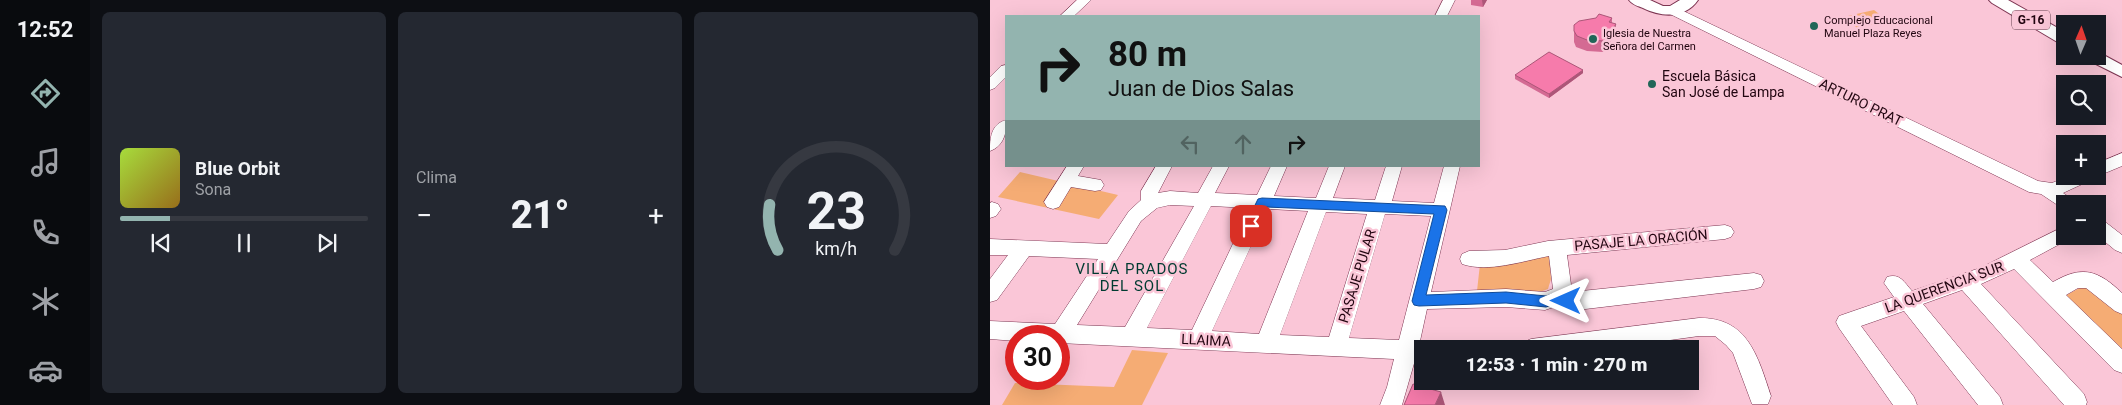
<!DOCTYPE html>
<html lang="es">
<head>
<meta charset="utf-8">
<style>
	:root { --surface:#171b24; --page:#242831; --text:#f1f3f6; --muted:#9ea1a6; --line:#363941; --accent:#93b4af }
	body { margin:0; font-family:Roboto,sans-serif; background:var(--page); color:var(--text); height:100vh; display:flex; flex-direction:column; font-size:19px; white-space:nowrap }
	* { box-sizing:border-box; margin:0 }
	p { font-size:16px; color:var(--muted) }
	.icon { flex:none; width:28px; height:28px; fill:none; stroke:currentColor; stroke-width:2; stroke-linecap:round; stroke-linejoin:round }
	.map { position:relative; flex:1; overflow:hidden }
	.sheet { display:flex; flex-direction:column; gap:12px; padding:12px; background:#0d0f14; width:900px }
	.sheet>* { flex:none }
	.banner { position:absolute; left:15px; top:15px; width:475px; height:152px; border-radius:0px; box-shadow:0 5px 20px #0002; background:#93b4af; color:#111; overflow:hidden }
	.needle { width:32px; rotate:2deg }
	.fabs { position:absolute; left:1066px; top:15px; display:grid; gap:10px }
	.fabs a { display:grid; place-items:center; width:50px; height:50px; border-radius:0px; background:var(--surface); box-shadow:0 5px 20px #0002; font-size:25px }
	.speed { position:absolute; left:15px; top:325px; display:flex; gap:10px; font-size:25px; font-weight:700; text-align:center }
	.speed>* { display:grid; place-content:center; width:65px; height:65px; border-radius:50%; background:var(--surface); box-shadow:0 5px 20px #0002; line-height:1 }
	.speed .limit { border:8px solid #d22; background:#fff; color:#111 }
	.pin { position:absolute; display:grid; place-items:center; width:42px; height:42px; color:#fff; margin:-21px; border-radius:10px; box-shadow:0 2px 8px #0006 }
	.me { position:absolute; width:55px; margin:-28px; rotate:270deg; stroke-linejoin:round; filter:drop-shadow(0 0 4px #0008) }
	.turn { display:flex; align-items:center; gap:18px; height:105px; padding:0 20px; font-size:22px }
	.turn .icon { width:65px; height:65px; stroke-width:2.5 }
	.turn b { display:block; font-size:35px; line-height:42px }
	.lanes { display:flex; align-items:center; height:48px; padding:0 20px; background:#0003; justify-content:center; gap:25px; direction:ltr }
	.lanes .off { opacity:.35 }
	.big { font-size:38px; font-weight:800; line-height:1.1 }
	.sheet .tile { flex:1; display:flex; flex-direction:column; justify-content:center; gap:8px; min-width:0; padding:0 18px; border-radius:8px; background:var(--page) }
	.sheet .dial { align-items:center; gap:0 }
	.dial svg { height:130px; overflow:visible; fill:none; stroke:var(--line); stroke-width:7; stroke-linecap:round; text-anchor:middle }
	.dial text { fill:var(--text); stroke:none }
	.song { display:flex; align-items:center; gap:15px }
	.cover { width:60px; height:60px; border-radius:8px; background:linear-gradient(135deg,hsl(80 70% 55%),hsl(40 70% 35%)) }
	.played { height:5px; border-radius:2px; background:linear-gradient(90deg,var(--accent) 20%,var(--line) 20%) }
	.keys { display:flex; justify-content:space-around; direction:ltr }
	.heat { display:flex; justify-content:space-between; align-items:center; font-size:28px; direction:ltr }
	.sheet .tiles { flex:1; display:grid; gap:12px; grid-template-columns:repeat(3,1fr) }
	.trip { position:absolute; left:424px; top:340px; width:285px; height:50px; border-radius:0px; background:var(--surface); box-shadow:0 5px 20px #0002; font-weight:800; line-height:50px; text-align:center }
	main { display:flex; flex:1; min-height:0 }
	.tabs { display:flex; flex-direction:column; width:90px; justify-content:space-around; align-items:center; background:#090b0e; color:var(--muted) }
	.tabs .icon { width:35px; height:35px }
	.tabs .active { color:var(--accent) }
	.tabs b { font-size:22px; color:var(--text) }
	.map>svg:first-child { display:block }
	.green { fill:#f5ac74 }
	.lines { fill:none; stroke-linecap:round; stroke-linejoin:round }
	.minor-casing { stroke:#7d3552; stroke-width:1 }
	.major-casing { stroke:#7d3552; stroke-width:2 }
	.minor { fill:#fff; fill-rule:evenodd }
	.major { fill:#fff; fill-rule:evenodd }
	.wall { fill:#d46a93 }
	.shaded-wall { fill:#ac5678 }
	.building { fill:#f67bab; stroke:#ac5678 }
	.route { fill:#1a73e8; stroke:#114b97 }
	.poi-dot { fill:#216658; stroke:#fac6d7; stroke-width:2 }
	.labels { text-anchor:middle; dominant-baseline:central; stroke-width:5; stroke-linejoin:round; paint-order:stroke }
	.far-poi-label { font-size:11px; fill:#210510; stroke:#fac6d7; text-anchor:start }
	.shield { fill:#fac6d7; stroke:#623f4c; stroke-width:1 }
	.shield-label { font-size:12px; font-weight:bold; fill:#210510 }
	.poi-label { font-size:14px; fill:#210510; stroke:#fac6d7; text-anchor:start }
	.street-label { font-size:14px; fill:#210510; stroke:#fac6d7 }
	.neighbourhood-label { font-size:15px; letter-spacing:1px; fill:#003b31; stroke:#fac6d7 }
</style>
</head>
<body>
<main>
<nav class="tabs">
<b>12:52</b>
<svg class="icon active" aria-label="directions" viewBox="0 0 24 24"><path d="M12 3l9 9-9 9-9-9zM9 14v-3h6M13 9l2 2-2 2"/></svg>
<svg class="icon" aria-label="music" viewBox="0 0 24 24"><path d="M9 18V5l10-2v13"/><circle cx="6" cy="18" r="3"/><circle cx="16" cy="16" r="3"/></svg>
<svg class="icon" aria-label="phone" viewBox="0 0 24 24"><path d="M5 4h4l2 5-3 2q2 4 5 5l2-3 5 2v4C11 20 4 13 5 4z"/></svg>
<svg class="icon" aria-label="climate" viewBox="0 0 24 24"><path d="M12 3v18M4 7l16 10M4 17L20 7"/></svg>
<svg class="icon" aria-label="car" viewBox="0 0 24 24"><path d="M5 17H2v-5l4-1 3-4h7l3 4 3 1v5h-3M9 17h6M6 11h13"/><circle cx="7" cy="17" r="2"/><circle cx="17" cy="17" r="2"/></svg>
</nav>
<section class="sheet">
<div class="tiles">
<div class="tile">
<div class="song"><i class="cover"></i><div><b>Blue Orbit</b><p>Sona</p></div></div>
<div class="played"></div>
<div class="keys"><svg class="icon" aria-label="previous" viewBox="0 0 24 24"><path d="M18 5L8 12l10 7zM5 5v14"/></svg><svg class="icon" aria-label="pause" viewBox="0 0 24 24"><path d="M8 5v14M16 5v14"/></svg><svg class="icon" aria-label="next" viewBox="0 0 24 24"><path d="M6 5l10 7-10 7zM19 5v14"/></svg></div>
</div>
<div class="tile"><p>Clima</p>
<div class="heat"><a>−</a><b class="big">21°</b><a>+</a></div>
</div>
<div class="tile dial"><svg viewBox="0 0 100 80">
<path d="M14 69A42 42 0 1 1 86 69"/>
<path d="M14 69A42 42 0 0 1 9 41" stroke="#93b4af"/>
<text x="50" y="56" font-size="32" font-weight="700">23</text>
<text x="50" y="72" font-size="11">km/h</text>
</svg></div>
</div>
</section>
<div class="map">
<svg width="1132" height="405" viewBox="0 0 1132 405">
	<rect width="100%" height="100%" fill="#fac6d7"/>
	<!-- green -->
	<path class="green" d="M884,10L898,21L867,28L853,17Z
		M30,172L128,195L109,219L8,197Z
		M559,254L561,279L558,289L547,293L487,291L490,264Z
		M1095,285L1132,314V352L1073,297Z
		M142,350L178,353L152,405H12L25,383L124,387Z"/>
	<g class="lines">
		<defs>
			<path id="minor" d="M87,0H101L84,16H70Z
				M453,0H465L457,16H445Z
				M685,7L1048,181L1062,183L1078,176H1103L1101,180L1073,193L1082,199L1085,204H1075V210L1051,194L1039,192L680,14L679,11Z
				M16,65V77L5,88L0,90V77L11,66Z
				M16,120C17,132 14,146 0,151C0,138 1,124 16,120Z
				M1132,153V166L1108,176V163Z
				M77,166H94L88,176L111,180L114,185L111,190L105,191L81,187L69,207L63,209L57,207L54,202Z
				M166,166H182L168,193L180,191L208,193L223,166H239L225,193L267,195L281,166H297L284,196L326,198L339,166H355L343,198L385,200L396,166H412L402,201L444,203L454,166H470L441,292L516,289L555,292L563,289L559,256C533,261 498,273 472,264L470,259L472,254L479,251L515,250L558,241L735,225L741,227L744,232L741,237L735,239L577,255L582,292L764,273L771,275L774,281L771,287L764,289L587,310H576L567,306L555,310L516,307L437,309L430,341L439,344L442,349H432V361L425,360L412,405H390L397,387L404,359L69,343V336H26V341L0,339V321L65,324L108,259L39,256L7,300L0,302V279L18,255H0V239L117,244L139,211L151,200V191ZM180,205L204,206L135,327L87,325L151,221L167,208ZM221,206L260,208L202,330L157,328ZM278,209L318,211L269,334L222,331ZM336,212L377,214L339,337L290,335ZM395,214L441,216L409,340L359,338Z
				M2,202L8,204L11,209L6,216L0,218V203Z
				M1108,219L1114,221L1132,235V253L1125,250L1108,236Z
				M1075,226V236H1082L1081,238L1040,260L1063,282C1092,265 1108,270 1132,293V314L1125,311L1096,288H1088L1076,295L1132,349V373L1124,370L1024,269L991,284L1094,394L1097,402L1096,405H1074L972,290L933,304L1010,397L1013,405H988L914,311L871,326L924,397L927,405H903L849,328L846,322L849,316L904,297L894,283L897,277C910,273 914,282 922,291L990,268Z
				M709,318C758,317 768,357 781,396L778,404H762L743,353L736,345L725,336H709L615,349H531L534,342L541,339Z"/>
			<path id="major" d="M639,0H660L673,6H680L690,0H708C695,19 671,17 653,8C648,6 643,5 639,0Z
				M999,0H1018L1075,32V44L1069,43L1002,3Z
				M1108,52L1132,65V77L1098,60L1096,56H1108Z"/>
		</defs>
		<!-- minor casing -->
		<use href="#minor" class="minor-casing"/>
		<!-- major casing -->
		<use href="#major" class="major-casing"/>
		<!-- minor -->
		<use href="#minor" class="minor"/>
		<!-- major -->
		<use href="#major" class="major"/>
	</g>
	<!-- wall -->
	<path class="wall" d="M481,0H497L493,7L481,5Z
		M622,18V23L625,35L613,52L597,51L586,47L584,42V25Z
		M593,70V73L559,98L525,79V75Z"/>
	<!-- shaded-wall -->
	<path class="shaded-wall" d="M492,0H497L493,7Z
		M626,24L625,35L613,52L614,41Z
		M593,70V73L559,98V94Z
		M451,392L455,405H445Z"/>
	<!-- building -->
	<path class="building" d="M609,14L622,18L619,22L626,24L614,41L597,40L587,36L584,31V25L589,21L606,18Z
		M559,52L593,70L559,94L525,75Z
		M423,384L451,392L445,405H414Z"/>
	<!-- route -->
	<path class="route" d="M272,198L455,206L457,210L436,295L516,292L556,296L568,292L581,297L583,301L581,305L576,306L568,303L556,307L516,303L429,306L424,305L422,301L444,214L276,207L265,230H257L255,226L268,199Z"/>
	<!-- markers -->
	<g class="poi-dot">
		<circle cx="824" cy="26" r="5"/>
		<circle cx="603" cy="39" r="5"/>
		<circle cx="662" cy="84" r="5"/>
	</g>
	<g class="labels">
		<!-- far-poi labels -->
		<g class="far-poi-label">
			<text x="834" y="20">Complejo Educacional<tspan x="834" dy="13">Manuel Plaza Reyes</tspan></text>
			<text x="613" y="33">Iglesia de Nuestra<tspan x="613" dy="13">Señora del Carmen</tspan></text>
		</g>
		<!-- shield labels -->
		<rect class="shield" x="1022" y="10.5" width="38" height="19" rx="4"/>
		<g class="shield-label">
			<text x="1041" y="20">G-16</text>
		</g>
		<!-- poi labels -->
		<g class="poi-label">
			<text x="672" y="76">Escuela Básica<tspan x="672" dy="16">San José de Lampa</tspan></text>
		</g>
		<!-- street labels -->
		<g class="street-label">
			<text transform="translate(871 102) rotate(26)">ARTURO PRAT</text>
			<text transform="translate(651 240) rotate(-5)">PASAJE LA ORACIÓN</text>
			<text transform="translate(367 276) rotate(-73)">PASAJE PULAR</text>
			<text transform="translate(954 287) rotate(-20)">LA QUERENCIA SUR</text>
			<text transform="translate(216 340) rotate(3)">LLAIMA</text>
		</g>
		<!-- neighbourhood labels -->
		<g class="neighbourhood-label">
			<text x="142" y="269">VILLA PRADOS<tspan x="142" dy="17">DEL SOL</tspan></text>
		</g>
	</g>
</svg>
<div class="fabs">
<a><svg class="needle" viewBox="-14 -14 28 28"><path d="M0-13l5 13h-10z" fill="#e53935"/><path d="M0 13l5-13h-10z" fill="#9ea1a6"/></svg></a>
<a><svg class="icon" aria-label="search" viewBox="0 0 24 24"><circle cx="10" cy="10" r="6"/><path d="M15 15l6 6"/></svg></a>
<a>+</a>
<a>−</a>
</div>
<div class="speed"><div class="limit">30</div></div>
<div class="pin" style="left:261px;top:226px;background:#d93025"><svg class="icon" aria-label="arrive" viewBox="0 0 24 24"><path d="M6 21V4h12l-3 4 3 4H6"/></svg></div>
<svg class="me" style="left:576px;top:301px" viewBox="-20 -20 40 40"><path d="M0-17L14 15 0 8-14 15z" fill="#1a73e8" stroke="#fff" stroke-width="4"/></svg>
<div class="trip">12:53 · 1 min · 270 m</div>
<div class="banner">
<div class="turn"><svg class="icon" aria-label="right" viewBox="0 0 24 24"><path d="M7 20v-9h11M14 6l5 5-5 5"/></svg><div><b>80 m</b>Juan de Dios Salas</div></div>
<div class="lanes"><svg class="icon off" aria-label="left" viewBox="0 0 24 24"><path d="M17 20v-9H6M10 6l-5 5 5 5"/></svg><svg class="icon off" aria-label="ahead" viewBox="0 0 24 24"><path d="M12 20V5M6 11l6-6 6 6"/></svg><svg class="icon" aria-label="right" viewBox="0 0 24 24"><path d="M7 20v-9h11M14 6l5 5-5 5"/></svg></div>
</div>
</div>
</main>
</body>
</html>
